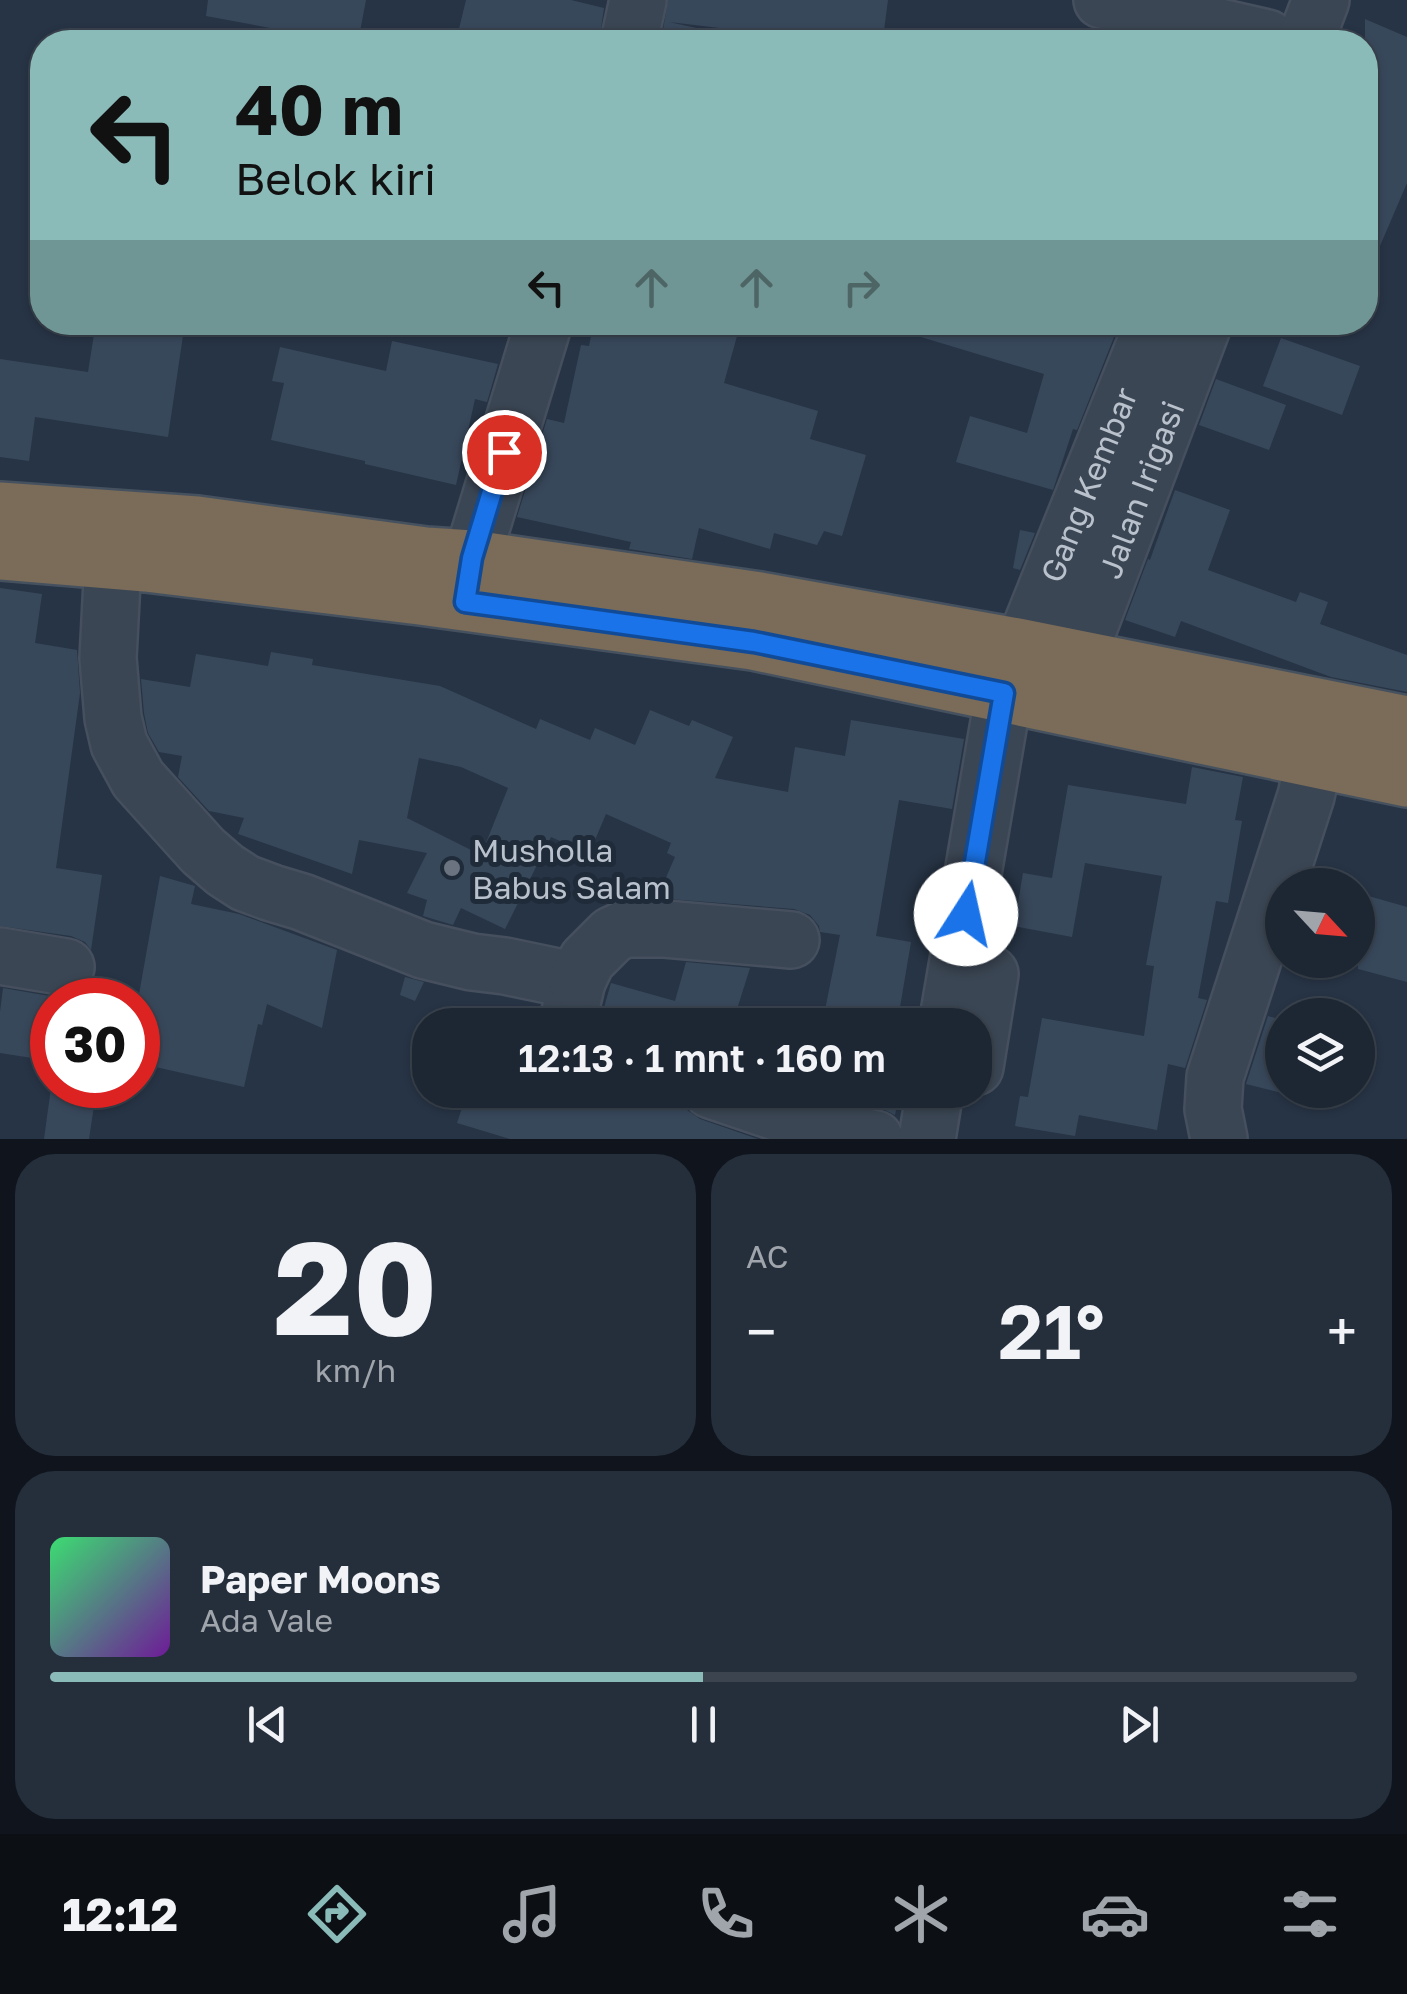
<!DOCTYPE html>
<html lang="id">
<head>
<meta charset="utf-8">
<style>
	:root { --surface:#1d2734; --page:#252f3c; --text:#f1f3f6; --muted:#a0a5ac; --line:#3b444f; --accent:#8bbbb9 }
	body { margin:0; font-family:"Golos Text",sans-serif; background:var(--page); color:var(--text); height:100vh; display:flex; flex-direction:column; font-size:38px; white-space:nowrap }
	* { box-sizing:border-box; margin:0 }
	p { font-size:32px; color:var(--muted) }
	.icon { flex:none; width:55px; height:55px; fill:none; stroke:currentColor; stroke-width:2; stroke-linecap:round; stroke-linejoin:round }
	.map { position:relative; height:1139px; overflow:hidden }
	.drawer { display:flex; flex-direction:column; gap:15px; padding:15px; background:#10151d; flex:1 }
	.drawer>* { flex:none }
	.banner { position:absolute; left:30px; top:30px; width:1348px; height:305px; border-radius:40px; box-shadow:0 2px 8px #0004,0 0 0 2px var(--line); background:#8bbbb9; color:#111; overflow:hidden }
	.needle { width:65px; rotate:116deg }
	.fabs { position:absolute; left:1265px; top:868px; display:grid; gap:20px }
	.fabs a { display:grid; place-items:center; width:110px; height:110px; border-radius:50%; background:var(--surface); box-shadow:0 2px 8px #0004,0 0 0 2px var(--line); font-size:50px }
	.speed { position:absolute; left:30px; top:978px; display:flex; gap:20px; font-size:50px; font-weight:700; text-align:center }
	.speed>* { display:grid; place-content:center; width:130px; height:130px; border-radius:50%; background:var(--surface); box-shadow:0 2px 8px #0004,0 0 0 2px var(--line); line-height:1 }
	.speed .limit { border:15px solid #d22; background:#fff; color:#111 }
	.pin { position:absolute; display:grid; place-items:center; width:85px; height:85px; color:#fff; margin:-42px; border:5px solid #fff; border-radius:50%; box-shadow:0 2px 10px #0007 }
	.me { position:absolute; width:110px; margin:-55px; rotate:10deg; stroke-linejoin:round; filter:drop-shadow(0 0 8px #0008) }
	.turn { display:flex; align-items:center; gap:35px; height:210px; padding:0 40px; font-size:45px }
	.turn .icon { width:130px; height:130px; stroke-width:2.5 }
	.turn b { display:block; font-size:70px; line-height:85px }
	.lanes { display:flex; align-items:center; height:95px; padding:0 40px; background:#0003; justify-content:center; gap:50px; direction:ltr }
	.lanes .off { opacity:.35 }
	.big { font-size:75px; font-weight:600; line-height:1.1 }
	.drawer .widget { flex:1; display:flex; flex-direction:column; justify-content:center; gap:15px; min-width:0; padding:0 35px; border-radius:40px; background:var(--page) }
	.drawer .dial { align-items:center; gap:0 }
	.dial b { font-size:130px; line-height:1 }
	.song { display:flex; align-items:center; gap:30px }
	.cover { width:120px; height:120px; border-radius:15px; background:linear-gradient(135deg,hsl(140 70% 55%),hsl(280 70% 35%)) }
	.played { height:10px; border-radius:5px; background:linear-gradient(90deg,var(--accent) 50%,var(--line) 50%) }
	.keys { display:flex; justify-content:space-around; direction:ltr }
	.heat { display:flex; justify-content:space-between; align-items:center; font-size:55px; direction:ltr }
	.drawer .tiles { flex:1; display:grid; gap:15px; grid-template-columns:1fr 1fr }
	.widget:last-child { grid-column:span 2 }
	.trip { position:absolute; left:412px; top:1008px; width:580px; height:100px; border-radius:40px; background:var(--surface); box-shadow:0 2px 8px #0004,0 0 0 2px var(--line); font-weight:600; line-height:100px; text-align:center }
	.dock { display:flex; height:160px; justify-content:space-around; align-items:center; background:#0c1015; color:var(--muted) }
	.dock .icon { width:70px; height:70px }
	.dock .current { color:var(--accent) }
	.dock b { font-size:45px; color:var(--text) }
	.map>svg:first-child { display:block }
	.building { fill:#38485b; fill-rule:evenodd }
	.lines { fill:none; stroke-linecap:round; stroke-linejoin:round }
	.minor-casing { stroke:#454f5d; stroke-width:60 }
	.highway-casing { stroke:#46515f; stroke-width:60 }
	.minor { stroke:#3b4654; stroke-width:55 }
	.highway { stroke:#7a6c58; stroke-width:55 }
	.route-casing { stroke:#114b97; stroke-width:25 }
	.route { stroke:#1a73e8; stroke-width:18 }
	.worship-dot { fill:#6b7280; stroke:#202b3a; stroke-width:4 }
	.labels { text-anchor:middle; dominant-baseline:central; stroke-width:10; stroke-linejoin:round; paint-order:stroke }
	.street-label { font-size:32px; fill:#b9c1cd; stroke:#202b3a }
	.poi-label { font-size:32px; fill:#b9c1cd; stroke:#202b3a; text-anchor:start }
</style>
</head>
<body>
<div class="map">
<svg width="1407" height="1139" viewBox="0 0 1407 1139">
	<rect width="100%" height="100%" fill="#273445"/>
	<!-- building -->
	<path class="building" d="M208,0H366L358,42H345L206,16Z
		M466,0H571L604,8L599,42H504L458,33Z
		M668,0H888L883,38L820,30L818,42H787L788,36L669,22L701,29L699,42H661Z
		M1365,19L1407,37V183L1365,281Z
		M96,322H185L168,437L35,417L29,461L0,457V359L88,372Z
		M594,322H694L737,336L724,383L818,411L810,439L866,455L842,536L824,531L817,545L774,533L770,549L699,528L692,559L629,549L631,542L517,517L547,419L564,423L581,345L589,346Z
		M902,322H1120L1077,430L1073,429L1053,490L956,462L970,416L1027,433L1044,374L901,331Z
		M1281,338L1360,366L1342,415L1263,386Z
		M392,341L498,364L487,402L475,399L456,485L365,464V461L271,440L284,383L272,381L280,347L386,371Z
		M1216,379L1286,405L1269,450L1199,425Z
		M1175,490L1230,510L1208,570L1296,602L1300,592L1328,602L1320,624L1407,655V692L1331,677L1181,621L1175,637L1125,620L1148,559L1150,560Z
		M1020,530L1035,533L1020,570L1013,568Z
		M0,588L42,594L35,643L77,650L80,693L56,868L102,875L91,950L85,942L71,936L0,926Z
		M271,652L313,659L312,665L440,686L536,729L540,719L590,740L595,728L635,745L650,710L689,726L692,720L733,737L715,778L788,792L795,747L845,756L851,720L964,739L952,809L899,800L876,936L911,942L897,1025H822L840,935L820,932L819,926L810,915L794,909L657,898L675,857L667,853L671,843L606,814L589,854L551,837L505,929L461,908L453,925L423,916L427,900L407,893L427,853L359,840L352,874L238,834L244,818L209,811L178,777L182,756L159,752L148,733L144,713L141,679L190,687L196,654L268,666ZM419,758L461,767L508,788L481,855L407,818Z
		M1192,767L1243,777L1235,820L1242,821L1228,903L1216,901L1198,998L1207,1000L1185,1068L1168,1064L1157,1130L1079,1115L1075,1136L1015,1126L1020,1096L1028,1097L1042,1018L1144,1036L1154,966L1146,965L1162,876L1085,863L1072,937L1014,926L1023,873L1052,878L1068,785L1186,804Z
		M160,876L195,886L191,904L239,914L337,950L322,1028L267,1004L262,1025L258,1024L244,1087L138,1063V1000Z
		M1358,893L1407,907V982L1358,969Z
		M686,962L750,968L732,1025H599L611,983L675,1001Z
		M405,977L424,982L415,1001L400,995Z
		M3,988L61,998L76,996L85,990L84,1000H52V1061L0,1053V1012Z
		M1268,1016L1282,1020V1093L1246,1084Z
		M51,1088L96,1093L89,1139H44Z
		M468,1090H681V1097L687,1110L700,1119L758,1139H510L457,1123Z
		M808,1090H894L893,1094L899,1095L895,1115L881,1108L831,1098Z"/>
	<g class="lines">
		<defs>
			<g id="minor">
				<path d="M1102,0L1267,38"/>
				<path d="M629,42L638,0"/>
				<path d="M1305,42L1321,0"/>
				<path d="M113,562L108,658L113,718L119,744L138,779L203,851L225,870L245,883L272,893L302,902L423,950L472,962L505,966L577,981L567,1025"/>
				<path d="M465,602L472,558L544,322"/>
				<path id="s1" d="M1023,647L1154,322"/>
				<path id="s2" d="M1078,656L1204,322"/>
				<path d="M0,956L66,967"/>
				<path d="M577,981L587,960L612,935L625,929H665L791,940"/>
				<path d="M947,1025L1004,693L1007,647"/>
				<path d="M975,1067L990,974"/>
				<path d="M711,1090L823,1128L875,1139"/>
				<path d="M927,1139L935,1090"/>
				<path d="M1219,1139L1213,1109L1215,1077L1306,796L1314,760"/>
			</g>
			<path id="highway" d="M0,510L197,524L426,555L472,558L760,600L1023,647L1407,724
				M0,552L146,564L420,597L753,642L1407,779"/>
		</defs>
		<!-- minor casing -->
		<use href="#minor" class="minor-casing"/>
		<!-- highway casing -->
		<use href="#highway" class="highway-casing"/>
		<!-- minor -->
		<use href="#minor" class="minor"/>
		<!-- highway -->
		<use href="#highway" class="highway"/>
	</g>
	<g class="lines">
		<defs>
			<path id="route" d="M504,452L472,558L465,602L754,642L1004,693L966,914"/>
		</defs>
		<!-- route casing -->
		<use href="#route" class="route-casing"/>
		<!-- route -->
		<use href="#route" class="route"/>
	</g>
	<!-- markers -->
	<circle class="worship-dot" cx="452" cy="868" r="10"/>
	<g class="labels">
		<!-- street labels -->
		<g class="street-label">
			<text stroke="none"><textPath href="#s1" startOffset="175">Gang Kembar</textPath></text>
			<text stroke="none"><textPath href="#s2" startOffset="178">Jalan Irigasi</textPath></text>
		</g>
		<!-- poi labels -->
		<g class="poi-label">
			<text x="472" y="850">Musholla<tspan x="472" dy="37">Babus Salam</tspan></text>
		</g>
	</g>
</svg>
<div class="fabs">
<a><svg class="needle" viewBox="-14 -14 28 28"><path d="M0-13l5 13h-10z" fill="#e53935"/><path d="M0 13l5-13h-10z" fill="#a0a5ac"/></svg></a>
<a><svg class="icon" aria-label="layers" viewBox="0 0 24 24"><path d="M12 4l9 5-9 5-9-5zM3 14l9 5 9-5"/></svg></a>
</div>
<div class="speed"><div class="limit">30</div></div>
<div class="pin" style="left:504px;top:452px;background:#d93025"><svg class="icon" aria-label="arrive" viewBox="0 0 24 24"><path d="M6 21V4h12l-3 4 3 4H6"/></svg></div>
<svg class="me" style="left:966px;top:914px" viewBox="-20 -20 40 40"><circle r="19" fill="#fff"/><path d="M0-13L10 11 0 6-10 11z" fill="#1a73e8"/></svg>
<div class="trip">12:13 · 1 mnt · 160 m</div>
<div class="banner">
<div class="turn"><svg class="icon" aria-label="left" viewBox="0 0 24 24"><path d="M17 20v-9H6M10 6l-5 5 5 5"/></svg><div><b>40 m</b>Belok kiri</div></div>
<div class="lanes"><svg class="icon" aria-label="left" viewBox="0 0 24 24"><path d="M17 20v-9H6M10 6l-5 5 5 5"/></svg><svg class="icon off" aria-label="ahead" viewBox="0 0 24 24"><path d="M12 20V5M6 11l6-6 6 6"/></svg><svg class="icon off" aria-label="ahead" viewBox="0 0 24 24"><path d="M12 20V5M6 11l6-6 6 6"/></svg><svg class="icon off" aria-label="right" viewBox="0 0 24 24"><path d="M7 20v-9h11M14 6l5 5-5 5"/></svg></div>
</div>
</div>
<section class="drawer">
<div class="tiles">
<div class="widget dial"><b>20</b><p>km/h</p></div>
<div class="widget"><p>AC</p>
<div class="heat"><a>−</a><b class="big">21°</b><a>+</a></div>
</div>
<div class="widget">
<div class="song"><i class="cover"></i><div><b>Paper Moons</b><p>Ada Vale</p></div></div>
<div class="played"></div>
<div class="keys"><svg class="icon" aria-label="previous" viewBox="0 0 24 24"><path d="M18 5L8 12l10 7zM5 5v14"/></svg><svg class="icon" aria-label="pause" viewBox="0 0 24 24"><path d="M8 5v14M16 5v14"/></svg><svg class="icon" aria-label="next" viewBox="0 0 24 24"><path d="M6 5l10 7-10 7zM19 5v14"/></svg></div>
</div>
</div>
</section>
<nav class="dock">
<b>12:12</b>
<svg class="icon current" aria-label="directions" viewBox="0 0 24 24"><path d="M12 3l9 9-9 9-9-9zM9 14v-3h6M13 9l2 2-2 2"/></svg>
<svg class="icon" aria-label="music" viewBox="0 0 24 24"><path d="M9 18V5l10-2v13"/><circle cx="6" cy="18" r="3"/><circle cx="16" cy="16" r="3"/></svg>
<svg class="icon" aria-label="phone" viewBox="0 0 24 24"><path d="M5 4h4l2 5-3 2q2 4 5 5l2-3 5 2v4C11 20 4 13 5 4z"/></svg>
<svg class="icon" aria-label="climate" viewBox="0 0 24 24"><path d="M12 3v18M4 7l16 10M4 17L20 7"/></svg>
<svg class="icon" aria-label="car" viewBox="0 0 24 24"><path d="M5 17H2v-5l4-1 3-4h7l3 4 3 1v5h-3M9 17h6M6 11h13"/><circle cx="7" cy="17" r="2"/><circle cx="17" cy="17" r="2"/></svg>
<svg class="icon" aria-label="filters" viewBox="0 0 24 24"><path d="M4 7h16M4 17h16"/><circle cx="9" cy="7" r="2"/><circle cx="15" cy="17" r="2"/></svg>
</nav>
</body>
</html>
